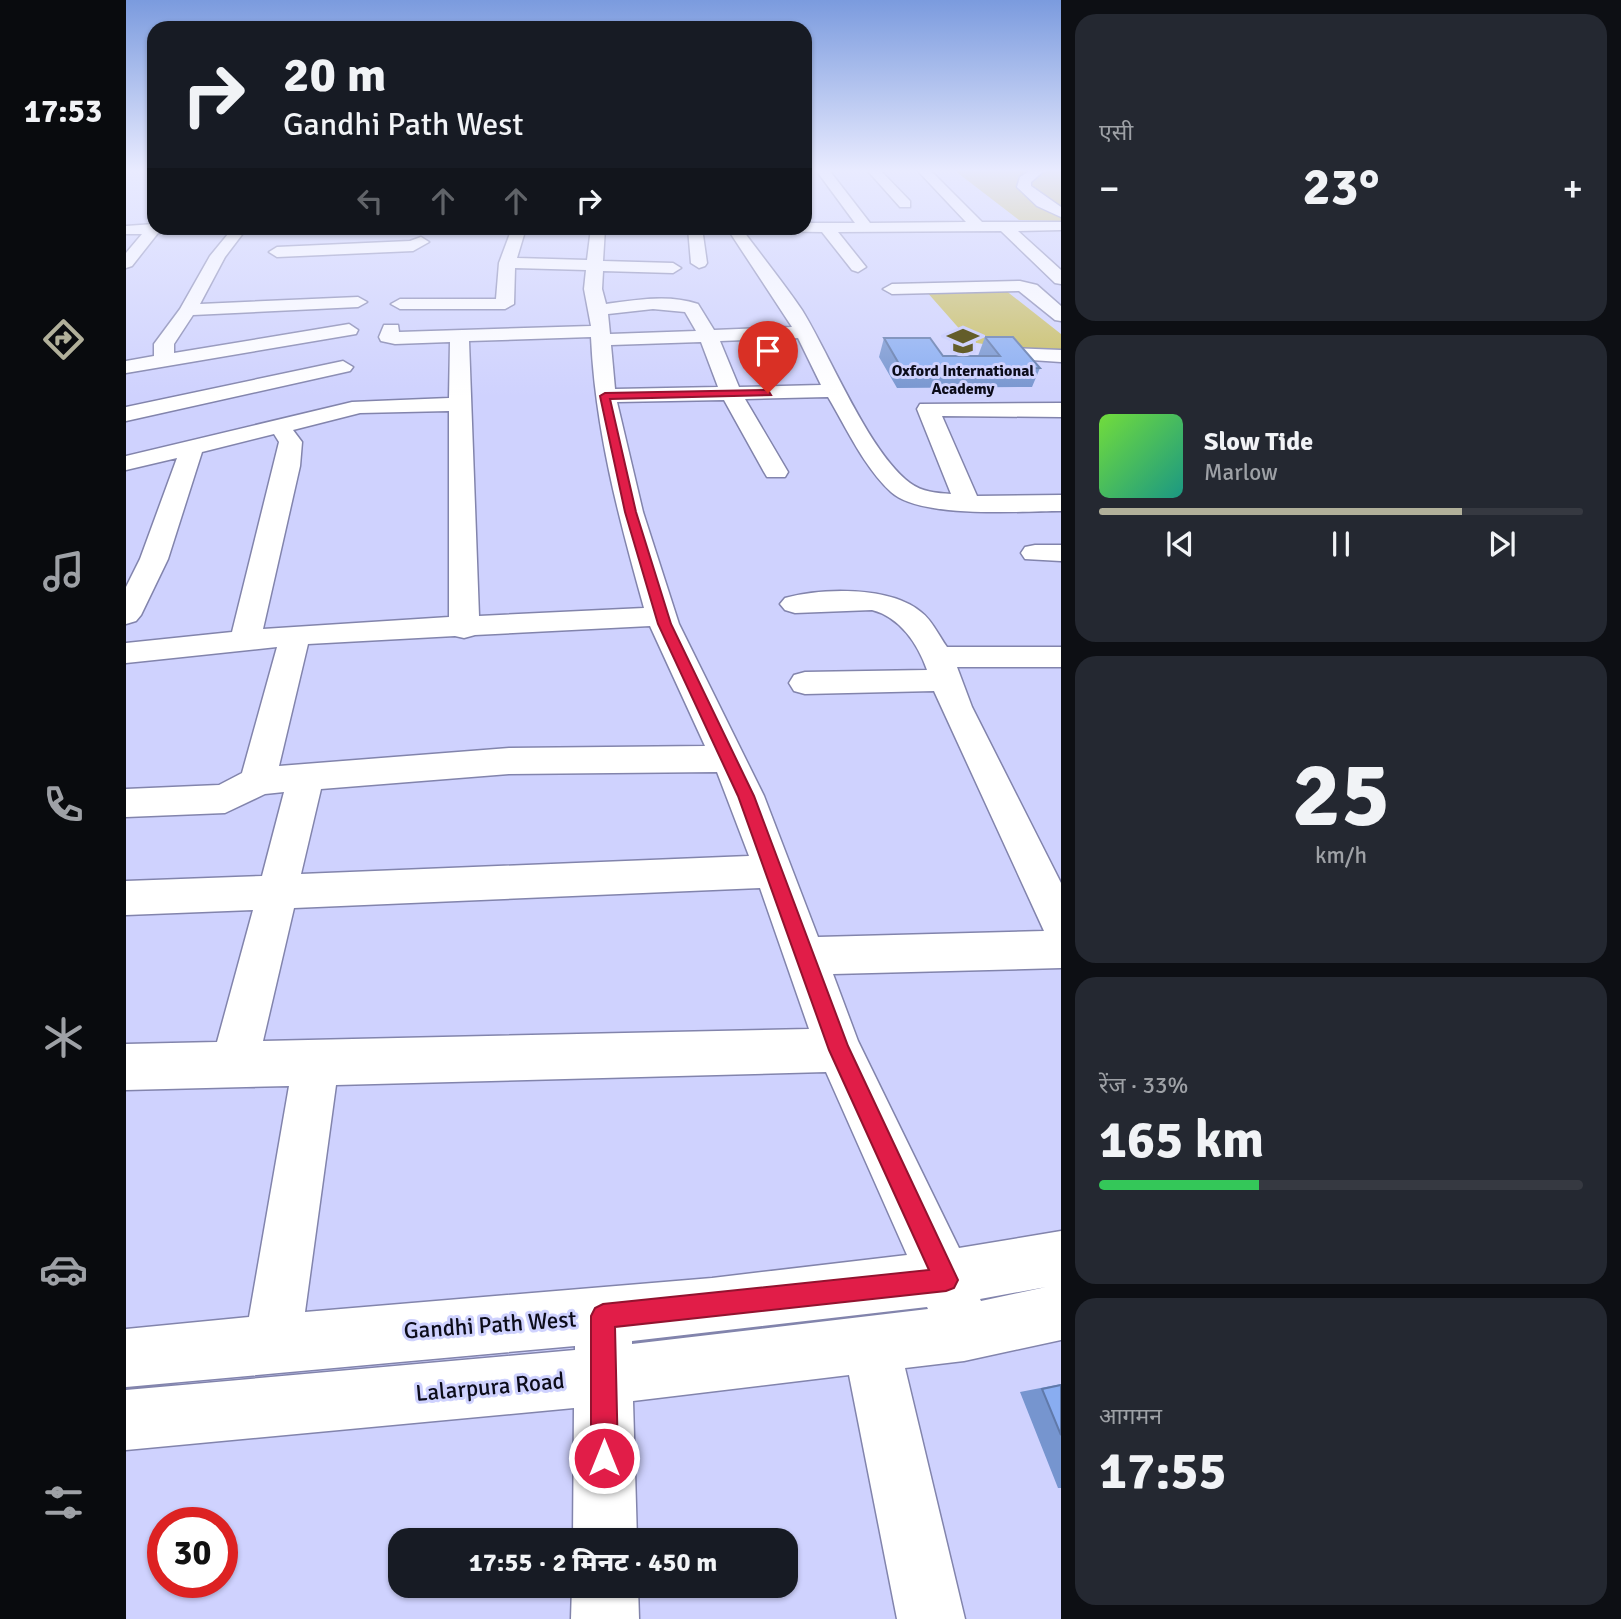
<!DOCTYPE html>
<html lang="hi">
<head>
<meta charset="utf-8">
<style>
	:root { --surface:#171b24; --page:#242831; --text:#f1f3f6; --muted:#9ea1a6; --line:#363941; --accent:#b1b09a }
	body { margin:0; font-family:Signika,"Noto Sans Devanagari",sans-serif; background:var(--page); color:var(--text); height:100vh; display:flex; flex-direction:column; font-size:26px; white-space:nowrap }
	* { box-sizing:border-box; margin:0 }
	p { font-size:23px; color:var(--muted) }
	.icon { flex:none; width:38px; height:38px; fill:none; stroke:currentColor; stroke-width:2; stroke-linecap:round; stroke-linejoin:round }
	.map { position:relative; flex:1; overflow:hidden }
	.details { display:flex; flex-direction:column; gap:14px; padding:14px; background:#0d0f14; width:560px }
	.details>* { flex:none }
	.banner { position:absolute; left:21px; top:21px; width:665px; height:214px; border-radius:21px; box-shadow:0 2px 5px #0004; background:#171b24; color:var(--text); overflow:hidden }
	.speed { position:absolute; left:21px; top:1507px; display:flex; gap:14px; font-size:35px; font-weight:700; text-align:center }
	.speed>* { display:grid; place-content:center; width:91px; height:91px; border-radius:50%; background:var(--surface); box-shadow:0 2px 5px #0004; line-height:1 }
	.speed .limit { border:10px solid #d22; background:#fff; color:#111 }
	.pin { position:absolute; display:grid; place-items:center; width:60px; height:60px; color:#fff; margin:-72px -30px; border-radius:50% 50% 50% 0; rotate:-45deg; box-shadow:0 0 7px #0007 }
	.pin .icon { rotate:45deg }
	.me { position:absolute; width:77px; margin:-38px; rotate:0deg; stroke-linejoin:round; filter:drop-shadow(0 0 5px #0008) }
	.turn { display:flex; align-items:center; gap:24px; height:147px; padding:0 21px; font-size:32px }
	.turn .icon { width:91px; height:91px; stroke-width:2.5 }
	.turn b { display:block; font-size:49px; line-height:60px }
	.lanes { display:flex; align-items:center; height:66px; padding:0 21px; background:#0003; justify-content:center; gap:35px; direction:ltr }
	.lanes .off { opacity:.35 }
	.big { font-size:52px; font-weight:800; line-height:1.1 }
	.details .card { flex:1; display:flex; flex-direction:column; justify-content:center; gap:10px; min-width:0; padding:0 24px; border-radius:21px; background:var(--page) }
	.details .dial { align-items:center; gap:0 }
	.dial b { font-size:91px; line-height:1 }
	.song { display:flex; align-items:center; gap:21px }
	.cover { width:84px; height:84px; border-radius:10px; background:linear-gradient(135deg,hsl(100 70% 55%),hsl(170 70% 35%)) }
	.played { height:7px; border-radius:4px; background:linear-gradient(90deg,var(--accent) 75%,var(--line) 75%) }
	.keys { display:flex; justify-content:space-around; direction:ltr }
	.heat { display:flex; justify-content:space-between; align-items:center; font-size:38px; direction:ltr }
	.charge { height:10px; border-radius:5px; background:linear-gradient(90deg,#34c759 33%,var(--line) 0) }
	.trip { position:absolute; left:262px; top:1528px; width:410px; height:70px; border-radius:21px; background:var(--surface); box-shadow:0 2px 5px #0004; font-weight:800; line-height:70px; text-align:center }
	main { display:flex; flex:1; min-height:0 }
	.tab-bar { display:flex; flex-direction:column; width:126px; justify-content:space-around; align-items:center; background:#090b0e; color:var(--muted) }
	.tab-bar .icon { width:49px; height:49px }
	.tab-bar .on { color:var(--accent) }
	.tab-bar b { font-size:32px; color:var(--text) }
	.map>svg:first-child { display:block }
	.green { fill:#c8bd5d }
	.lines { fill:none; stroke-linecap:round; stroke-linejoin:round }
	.minor-casing { stroke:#8284ac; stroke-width:3 }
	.minor { fill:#fff; fill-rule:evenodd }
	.wall { fill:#7695cf }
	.building { fill:#89adf1; stroke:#6079a9; stroke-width:2 }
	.route { fill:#e11d48; stroke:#92132f; stroke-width:2 }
	.labels { text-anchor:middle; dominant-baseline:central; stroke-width:6; stroke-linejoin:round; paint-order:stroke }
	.far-poi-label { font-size:16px; font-weight:bold; fill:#0c0c1a; stroke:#cfd2fe }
	.near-street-label { font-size:23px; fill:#0c0c1a; stroke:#cfd2fe }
</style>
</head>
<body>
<main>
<nav class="tab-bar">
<b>17:53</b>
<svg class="icon on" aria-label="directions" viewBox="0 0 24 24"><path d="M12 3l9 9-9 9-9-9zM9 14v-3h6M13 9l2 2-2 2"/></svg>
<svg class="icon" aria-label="music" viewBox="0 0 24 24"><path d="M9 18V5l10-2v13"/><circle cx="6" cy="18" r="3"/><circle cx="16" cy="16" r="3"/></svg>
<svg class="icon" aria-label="phone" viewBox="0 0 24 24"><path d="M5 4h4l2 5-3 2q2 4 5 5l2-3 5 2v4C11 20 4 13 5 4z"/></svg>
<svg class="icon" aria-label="climate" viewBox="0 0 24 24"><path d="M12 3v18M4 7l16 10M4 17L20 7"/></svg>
<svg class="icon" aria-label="car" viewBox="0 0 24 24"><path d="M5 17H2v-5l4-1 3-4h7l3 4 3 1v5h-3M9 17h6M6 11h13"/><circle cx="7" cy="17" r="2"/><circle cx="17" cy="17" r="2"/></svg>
<svg class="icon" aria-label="filters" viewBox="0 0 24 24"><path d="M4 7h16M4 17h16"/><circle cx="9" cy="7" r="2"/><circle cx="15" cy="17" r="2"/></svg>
</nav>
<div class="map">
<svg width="935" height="1619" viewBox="0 0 935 1619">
	<rect width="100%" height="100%" fill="#cfd2fe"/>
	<!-- green -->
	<path class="green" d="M828,170H935V221L893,220Z
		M874,286L935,334V351H900L845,342L800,291Z"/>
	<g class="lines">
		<defs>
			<path id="minor" d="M690,170H703L744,223L840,222L791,170H804L856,222H935V230L892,231L935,270V284L929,283L875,231L712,232L740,267L732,272L726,270L696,232L638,231L636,228H679V223H729Z
				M741,170H754L784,201V207H774Z
				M905,170H919L905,182V186L935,207V217L911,206L891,187L894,177Z
				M28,224V228H72L65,232L32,233L6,266L0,268V253L16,234H0V226Z
				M107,228H121L99,257L74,304L232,297L241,302L232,307L67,315L48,344V353L223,324L232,330L230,334L0,373V361L28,356V344L54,309L84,256Z
				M386,228H400L391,258L461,260L465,228H479L477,261L547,263L555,268L547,273L477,271L476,289L480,304C511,300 542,294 572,304L588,330L666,327L601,228H615C635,255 657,282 676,310C705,357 742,451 784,483C796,492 811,493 825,494L791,409L794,404L935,403V417L816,416L851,496L935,495V511C896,511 794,519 765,492C738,467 721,429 702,397L619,399L662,472L659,477H641L638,472L598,400L491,402L517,512L553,624L638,796L692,937L918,931L808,691L679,694L668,691L663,683L668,675L679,672L801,670C792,644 774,617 746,610L669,613L659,610L654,604L659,598C696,588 764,586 795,612C806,620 813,636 821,647H935V667H831L846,707L935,883V968L707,974L732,1041L833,1248L935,1231V1340L838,1361L779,1368L839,1619H771L723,1375L507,1401L511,1540H447L448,1408L0,1450V1390L449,1350V1346L0,1387V1329L123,1317L163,1086L0,1090V1044L91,1042L127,910L0,915V881L136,876L158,792L139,794L99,813L0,817V789L93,785L116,773L151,647L0,663V643L106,632L153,442L148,434L76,452L42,559L15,615L10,621L0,624V587L14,559L51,458L0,470V456L226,402L323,398L324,342L269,344L255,341L253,337L258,325H272L273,332L465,326L458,289L460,270L389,268L388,304L379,309H274L265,304L274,299H370L373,263ZM527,309L559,312L570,331L484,334L482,314ZM465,337C469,429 493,519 518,608L353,616L343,341ZM672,338L695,385L613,387L594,341ZM575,342L592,387L489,389L485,345ZM323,411V617L137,629L174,466L176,442L167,430L234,413ZM524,626L579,746L383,748L153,766L182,644L329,636L338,638L349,635ZM591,772L623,856L175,874L195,789L383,774ZM634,888L683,1029L137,1041L168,908ZM700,1072L781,1255L586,1278L179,1312L210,1085ZM920,1287L855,1301L854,1299ZM801,1307L802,1309L506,1344V1341Z
				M562,228H576L581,263L579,266L573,268L565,263Z
				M295,237L303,242L287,251L151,257L143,252L151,247L284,241Z
				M894,281L911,285L935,306V321L929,320L893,291L766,294L757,289L766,284Z
				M882,348L935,350V362L875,358L872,354L875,350Z
				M217,361L227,367L224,371L0,421V407Z
				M909,545H935V561L899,559L895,553L899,547Z
				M446,1586H512L513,1619H445Z"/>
		</defs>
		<!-- minor casing -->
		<use href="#minor" class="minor-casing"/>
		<!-- minor -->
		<use href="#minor" class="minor"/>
	</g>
	<!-- wall -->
	<path class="wall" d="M859,337L914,368L906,387L771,388L753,357L758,338L817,356H852Z
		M935,1384V1488H932L894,1392Z"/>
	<!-- building -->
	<path class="building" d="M859,337H887L914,368L776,369L758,338H804L817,356H874Z
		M935,1385V1435L916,1389Z"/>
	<!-- sky -->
	<linearGradient id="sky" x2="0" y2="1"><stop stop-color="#7b9bde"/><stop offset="0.43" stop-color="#e9ebff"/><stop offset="1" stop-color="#e9ebff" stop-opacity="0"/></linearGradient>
	<rect width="935" height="397" fill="url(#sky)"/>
	<!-- route -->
	<path class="route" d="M642,390L645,395L484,399L510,512L545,624L628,796L722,1046L832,1280L828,1288L820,1291L489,1327L492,1458L488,1468L478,1472L469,1468L465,1458V1316L469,1308L477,1304L803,1270L703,1050L612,796L532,624L499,512L474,396L479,393Z"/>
	<!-- icons -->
	<defs>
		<symbol id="school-bare" viewBox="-9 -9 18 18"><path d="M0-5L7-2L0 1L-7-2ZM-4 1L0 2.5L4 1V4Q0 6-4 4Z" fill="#635d2a" stroke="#cfd2fe" stroke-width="2.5" paint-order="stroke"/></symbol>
	</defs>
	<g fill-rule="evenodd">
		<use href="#school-bare" x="815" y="319" width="44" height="44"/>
	</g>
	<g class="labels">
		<!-- far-poi labels -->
		<g class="far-poi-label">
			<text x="837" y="371">Oxford International<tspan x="837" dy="18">Academy</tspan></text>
		</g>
		<!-- near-street labels -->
		<g class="near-street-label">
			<text transform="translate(364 1325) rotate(-4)">Gandhi Path West</text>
			<text transform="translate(364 1387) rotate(-5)">Lalarpura Road</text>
		</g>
	</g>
</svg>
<div class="speed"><div class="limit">30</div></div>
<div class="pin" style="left:642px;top:393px;background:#d93025"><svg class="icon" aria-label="arrive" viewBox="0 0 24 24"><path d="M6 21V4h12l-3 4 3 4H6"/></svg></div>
<svg class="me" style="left:478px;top:1458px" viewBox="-20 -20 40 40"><circle r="17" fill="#e11d48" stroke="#fff" stroke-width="3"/><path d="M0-11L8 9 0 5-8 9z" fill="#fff"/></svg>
<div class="trip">17:55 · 2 मिनट · 450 m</div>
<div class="banner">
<div class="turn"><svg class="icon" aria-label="right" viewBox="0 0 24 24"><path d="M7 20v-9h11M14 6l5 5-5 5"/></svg><div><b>20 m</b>Gandhi Path West</div></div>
<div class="lanes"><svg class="icon off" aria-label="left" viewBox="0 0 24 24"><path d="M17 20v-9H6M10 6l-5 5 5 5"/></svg><svg class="icon off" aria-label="ahead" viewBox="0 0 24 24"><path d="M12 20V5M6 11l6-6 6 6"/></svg><svg class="icon off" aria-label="ahead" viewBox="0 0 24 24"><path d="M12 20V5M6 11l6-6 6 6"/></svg><svg class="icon" aria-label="right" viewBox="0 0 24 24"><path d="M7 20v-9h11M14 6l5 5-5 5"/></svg></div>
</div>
</div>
<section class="details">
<div class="card"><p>एसी</p>
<div class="heat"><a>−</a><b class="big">23°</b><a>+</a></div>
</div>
<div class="card">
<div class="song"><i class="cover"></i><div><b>Slow Tide</b><p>Marlow</p></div></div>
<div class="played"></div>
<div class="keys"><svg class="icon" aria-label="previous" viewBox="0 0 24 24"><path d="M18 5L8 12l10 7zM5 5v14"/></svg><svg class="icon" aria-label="pause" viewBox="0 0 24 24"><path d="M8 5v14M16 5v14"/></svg><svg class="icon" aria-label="next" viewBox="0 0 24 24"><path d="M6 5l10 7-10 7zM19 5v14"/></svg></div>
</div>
<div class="card dial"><b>25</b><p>km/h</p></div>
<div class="card"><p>रेंज · 33%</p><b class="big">165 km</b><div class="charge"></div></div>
<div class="card"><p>आगमन</p><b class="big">17:55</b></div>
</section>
</main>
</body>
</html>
